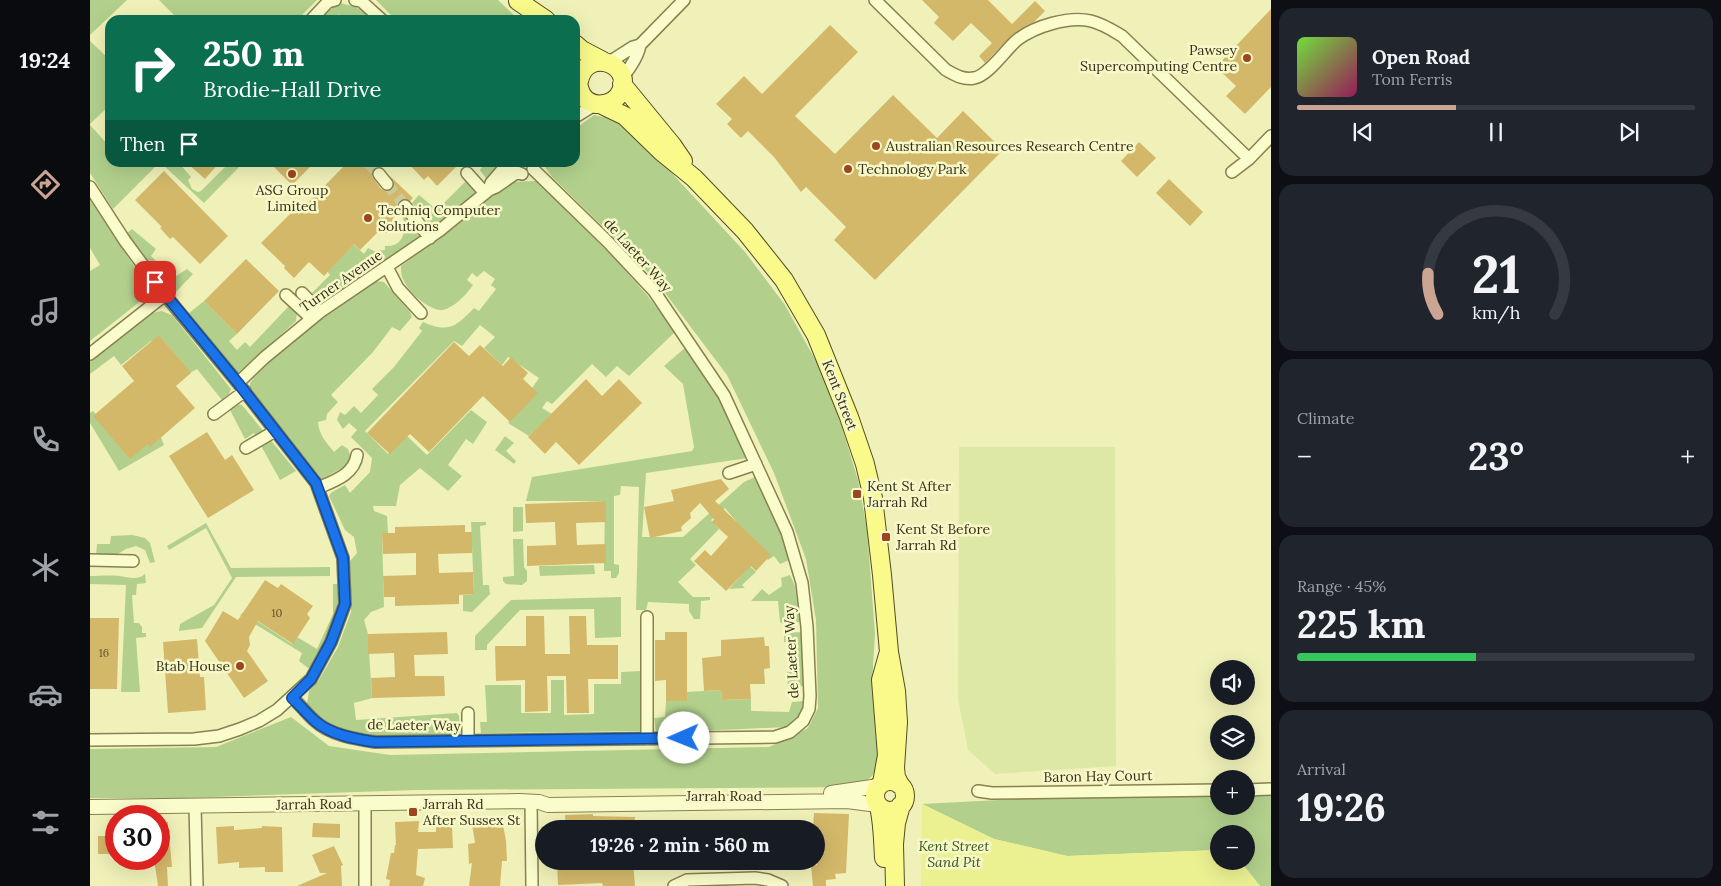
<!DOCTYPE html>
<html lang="en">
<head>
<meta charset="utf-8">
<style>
	:root { --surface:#171b24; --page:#20242c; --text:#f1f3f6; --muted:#9ea1a6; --line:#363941; --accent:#cba594 }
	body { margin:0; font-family:Lora,serif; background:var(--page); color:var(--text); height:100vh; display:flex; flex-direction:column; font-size:19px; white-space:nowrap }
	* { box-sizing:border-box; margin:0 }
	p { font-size:16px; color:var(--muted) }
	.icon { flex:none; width:28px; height:28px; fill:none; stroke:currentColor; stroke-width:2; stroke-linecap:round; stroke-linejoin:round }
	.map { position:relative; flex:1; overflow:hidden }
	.panel { display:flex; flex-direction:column; gap:8px; padding:8px; background:#0d0f14; width:450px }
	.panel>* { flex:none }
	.top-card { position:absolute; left:15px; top:15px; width:475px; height:152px; border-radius:15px; box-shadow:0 5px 20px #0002; background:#0b6e4f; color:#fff; overflow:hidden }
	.tools { position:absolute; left:1120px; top:660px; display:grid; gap:10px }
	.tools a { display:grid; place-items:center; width:45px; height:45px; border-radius:50%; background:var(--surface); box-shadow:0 5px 20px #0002; font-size:25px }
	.speed { position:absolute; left:15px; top:805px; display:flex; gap:10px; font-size:25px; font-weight:700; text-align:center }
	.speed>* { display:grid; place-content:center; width:65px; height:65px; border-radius:50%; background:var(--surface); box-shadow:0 5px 20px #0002; line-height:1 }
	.speed .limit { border:8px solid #d22; background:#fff; color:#111 }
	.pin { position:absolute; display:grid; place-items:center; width:42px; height:42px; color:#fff; margin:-21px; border-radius:10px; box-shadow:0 2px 8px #0006 }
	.me { position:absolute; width:55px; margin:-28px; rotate:269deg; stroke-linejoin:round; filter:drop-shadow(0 0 4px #0008) }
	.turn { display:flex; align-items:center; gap:18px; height:105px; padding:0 15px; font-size:22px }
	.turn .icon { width:65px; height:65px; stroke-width:2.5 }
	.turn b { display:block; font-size:35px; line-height:42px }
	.then { display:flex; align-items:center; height:48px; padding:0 15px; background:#0003; gap:10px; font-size:19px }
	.big { font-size:38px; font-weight:700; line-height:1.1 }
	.panel .widget { flex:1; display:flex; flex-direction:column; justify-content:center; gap:8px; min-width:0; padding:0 18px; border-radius:15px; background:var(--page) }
	.panel .dial { align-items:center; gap:0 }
	.dial svg { height:130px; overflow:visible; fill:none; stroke:var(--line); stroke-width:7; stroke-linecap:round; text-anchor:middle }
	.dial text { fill:var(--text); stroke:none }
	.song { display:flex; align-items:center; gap:15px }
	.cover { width:60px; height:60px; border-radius:8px; background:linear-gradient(135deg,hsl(100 70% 55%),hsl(330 70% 35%)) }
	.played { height:5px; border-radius:2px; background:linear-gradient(90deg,var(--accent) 40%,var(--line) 40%) }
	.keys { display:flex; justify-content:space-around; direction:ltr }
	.heat { display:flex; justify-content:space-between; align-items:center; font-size:28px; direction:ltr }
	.charge { height:8px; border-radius:4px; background:linear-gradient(90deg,#34c759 45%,var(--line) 0) }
	.trip { position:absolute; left:445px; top:820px; width:290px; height:50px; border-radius:25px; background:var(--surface); box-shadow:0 5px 20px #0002; font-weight:700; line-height:50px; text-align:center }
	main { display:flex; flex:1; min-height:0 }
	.menu { display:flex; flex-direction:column; width:90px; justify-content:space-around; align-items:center; background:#090b0e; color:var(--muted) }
	.menu .icon { width:35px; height:35px }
	.menu .selected { color:var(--accent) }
	.menu b { font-size:22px; color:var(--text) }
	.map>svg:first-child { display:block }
	.farmland { fill:#dde8a5 }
	.green { fill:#b2d08c }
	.sand { fill:#ebf191 }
	.building { fill:#d3b86a }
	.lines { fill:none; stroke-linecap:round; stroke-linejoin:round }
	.minor-tunnel { stroke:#cbca98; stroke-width:11; stroke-dasharray:11 5.5; stroke-linecap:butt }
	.minor-casing { stroke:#888152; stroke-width:14 }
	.tertiary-casing { stroke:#888152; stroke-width:16 }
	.primary-casing { stroke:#554c27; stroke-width:20 }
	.minor { stroke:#fbfccb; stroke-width:11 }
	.tertiary { stroke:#fbfccb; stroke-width:14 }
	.primary { stroke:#f9fa8a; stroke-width:18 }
	.route-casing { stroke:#114b97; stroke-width:12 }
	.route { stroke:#1a73e8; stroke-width:9 }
	.poi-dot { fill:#9d451d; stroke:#f7f8c8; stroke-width:2 }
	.labels { text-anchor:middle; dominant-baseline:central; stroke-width:5; stroke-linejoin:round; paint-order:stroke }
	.number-label { font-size:11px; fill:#5d522d }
	.poi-label { font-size:14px; fill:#363019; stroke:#f7f8c8; text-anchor:start }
	.street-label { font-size:14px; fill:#363019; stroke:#f7f8c8 }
	.park-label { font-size:14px; font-style:italic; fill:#34541d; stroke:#f7f8c8 }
</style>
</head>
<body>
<main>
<nav class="menu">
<b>19:24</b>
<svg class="icon selected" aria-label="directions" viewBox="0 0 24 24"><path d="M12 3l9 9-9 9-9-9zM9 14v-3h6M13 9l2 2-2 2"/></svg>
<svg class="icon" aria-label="music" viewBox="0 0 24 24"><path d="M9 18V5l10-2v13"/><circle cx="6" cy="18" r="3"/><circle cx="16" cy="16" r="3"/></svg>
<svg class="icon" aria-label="phone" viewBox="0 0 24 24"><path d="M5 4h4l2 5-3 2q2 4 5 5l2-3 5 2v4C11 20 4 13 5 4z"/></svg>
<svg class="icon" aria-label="climate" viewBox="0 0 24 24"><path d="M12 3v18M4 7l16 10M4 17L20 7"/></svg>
<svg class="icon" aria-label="car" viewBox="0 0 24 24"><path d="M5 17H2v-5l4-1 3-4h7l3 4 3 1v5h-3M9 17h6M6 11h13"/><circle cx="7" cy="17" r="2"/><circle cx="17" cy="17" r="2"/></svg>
<svg class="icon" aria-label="filters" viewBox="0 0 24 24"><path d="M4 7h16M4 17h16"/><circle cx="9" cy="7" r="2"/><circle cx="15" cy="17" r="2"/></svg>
</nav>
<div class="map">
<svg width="1181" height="886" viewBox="0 0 1181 886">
	<rect width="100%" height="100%" fill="#f0f1b8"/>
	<!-- farmland -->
	<path class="farmland" d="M869,447H1025L1026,766L905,774L878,750L868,699Z"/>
	<!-- green -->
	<path class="green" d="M0,0H37L0,35Z
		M69,0H227L207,20H89Z
		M286,0H408L429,20H306Z
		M250,3L266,7L283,20H254L249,14L243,20H229L239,10Z
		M0,41L20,60V105L0,124Z
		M504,115L524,119L535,129L578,169L655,252L695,305L727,363L751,424L768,480L777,529L785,634L782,683L785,721L789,752L787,767L782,776L770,787L327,790L95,798H0V749L126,747L201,717L239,746L300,755L679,747L718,728L728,708L726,620L716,559L684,473L637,375L572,289L548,261L462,177L455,167L457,163L485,162V129Z
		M0,125L20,147V162L35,163L38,166L42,163H69L23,209L0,173Z
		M71,163H89L101,177L98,180L102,189L108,192L111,191L139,163H153L114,203Z
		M395,163H411L397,180L390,170Z
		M377,180L387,191L386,194L343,229L322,203L329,195L347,210Z
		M447,181L525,259L557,295L585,332L539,376L527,366L516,377L502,364L462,404L457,401L452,408L462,414L439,436L418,423L449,378L418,357L412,365L394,348L405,337L390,325L372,346L364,341L275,431L298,454L317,436L337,455L381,410L397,422L383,444L376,439L358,465L372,476L358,491L330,468L310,485L306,506H283L284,511L297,516L298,533L292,534L294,607L281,612L274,620L278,634L282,698L264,703L266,720L367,713L369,716L371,735C321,737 251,749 217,704L219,691L229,680L248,647L261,612L260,561L267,553L264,537L255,530L239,496L242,492L255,485L260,493L280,472L282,458L261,437L267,430L259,423L253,429L247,420L250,412L255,415L264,406L271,413L288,395L282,389L304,367L332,331L329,328L333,322C358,333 366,327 384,308L389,311L406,289L401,285L405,279L394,271L387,277L382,273L377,280L383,285C377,294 365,307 353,310C341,312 318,292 314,281C311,276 311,272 311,266L420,182Z
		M0,200L54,281L52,300L0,341V271L10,265L0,248Z
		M310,210L316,216L329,235V239L326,242L253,286L231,302H227L219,296L240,275L236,270L257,238L274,254L278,248L284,251L295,250V246C316,248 318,225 310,210Z
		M42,229L66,249L61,256L83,278L97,269L103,274L83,295L37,233Z
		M286,281L294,282L320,312L322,317L310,331L302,327L283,352L241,395L248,402L237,414L236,420L228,422C229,435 236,442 244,452L252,445L258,449L261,457L254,467L232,479L160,389V383L178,360L226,323Z
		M114,301L147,334L139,341L147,350L155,342L160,347L199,306L207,313L206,321L147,374L100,318L99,313Z
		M71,311L82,315L141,389L139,394L132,400L107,369L100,373L74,341H61L31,365L24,356L0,374V360L59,314Z
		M596,347L628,394L658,458L556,473L552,537H593L654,482L665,477L690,530L699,560L690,564L684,556L678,560L635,508L621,520L629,529L600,559L606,565L588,582L603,597H620V600L611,601L610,619H604L599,611V604L558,602L556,610H546L549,487L531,486L530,495L524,496V564L529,565V573L526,578H521V571H514L515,501H436L442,477L602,451L604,447L593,384L574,366Z
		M146,404L152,405L206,471L190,480L164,433L155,439L140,410Z
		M3,411L38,452L68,430L74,445L29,471L0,423V413Z
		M415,436L424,443L416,451L426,461L424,464L405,450Z
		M423,507H433V531L423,532Z
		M381,522H396V525L390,526L393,585H399L400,594L382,612L373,611V595L384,594Z
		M116,523L141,568L240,567V576L146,577L112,628L89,631L90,624L124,605L142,578L116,528L79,550L77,546Z
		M42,535L55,538L60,543L65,562L60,563L55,550L46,546L36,549L23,557L6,556L7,544H20L21,536Z
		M423,539H433L434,567L437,571V581L432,585L416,584L413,581V577L424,576Z
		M504,565L505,574L450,576L449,566Z
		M660,566L666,572L652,585L655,588L639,589Z
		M55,574L56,583L47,584L46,595H42L44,623H49L52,627V633H56V637L46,638L50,692H31L36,585L0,584V576C9,576 19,575 29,576C39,577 46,581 55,574Z
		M700,575L705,586L710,622L693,624L690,622L688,601H661L672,589L679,595L692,586L691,578Z
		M243,584H250C249,593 250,604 248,612C245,627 231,662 218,668L209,661L212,653L150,615L154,612L202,644L207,637L227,649L243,614Z
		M531,597V637L505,638L504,609L430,610L397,645V650H385V636L421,600Z
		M712,632L715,686L698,687L697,672L707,671L706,642H694V633Z
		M551,671L552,731L391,733L390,722H397L395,685H431V713H461V680H474V715L504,714V684H531V672Z
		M631,690L632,700L661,699V711L699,712L702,702L714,701L710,715L697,727L566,733L564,718L575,717L576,701H597V692Z
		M1098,790L1129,792V806H1156V794L1181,795V886H1170L1150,861H1156V834H1129V850L977,856L904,839L832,804Z"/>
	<!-- sand -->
	<path class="sand" d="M832,804L904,839L977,856L1129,850V861H1150L1170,886H831Z"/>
	<!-- building -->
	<path class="building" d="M832,0H898L922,24L945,1L955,11L944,22L922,35L895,63L889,56L902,43L881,23L863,41L844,23L849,17Z
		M1181,9V87L1155,114L1136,96L1146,86L1126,67Z
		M740,25L768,52L705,116L745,154L803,95L847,138L873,111L913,150L785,280L744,240L756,227L716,187L711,192L684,157L658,131L651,138L637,124L642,119L626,104L654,76L672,94Z
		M1049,142L1066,158L1047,177L1031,161Z
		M96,162H130L115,179Z
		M179,162H225L202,185Z
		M258,162H287L291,167L284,168L282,176L291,189L298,191L304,187V182L300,176L323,198L320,201L313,199L308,203V208L310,211L303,218L304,227L300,232L295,233L289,231L270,250L264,244L234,276L219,262L204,278L194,268L195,266L171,243L207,207L210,211Z
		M317,162H371L347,186L338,176L334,180Z
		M74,171L138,236L110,264L83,237L80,239L70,228L72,227L45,200Z
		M1079,179L1113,212L1100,226L1066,193Z
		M156,259L189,291L147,334L114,301Z
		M69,335L101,373L86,386L105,408L60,447L58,444L40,459L3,416L44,381L32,366Z
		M364,342L379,356L390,345L413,366L421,357L438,373L433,379L448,393L420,422L393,396L339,452L320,434L300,454L277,433Z
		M496,379L512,396L529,379L552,403L489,465L466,442L455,454L438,437Z
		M117,432L135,460L142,455L164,490L118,518L79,456Z
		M631,479L639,489L625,501L681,555L666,571L661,566L636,591L604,561L615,550L621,556L638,537L622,522L624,519L610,503L600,513L601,518L591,527L592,531L560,538L554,507L584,501L581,490Z
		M516,501V522L486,523L487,545L516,544V563L437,566V546L466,545L465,522L436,523L435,504Z
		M375,525V532H382V553L348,554L349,573L383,572L384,594L369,595V604L305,606V597H294L293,576L326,575V553L293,554L292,533H305V527Z
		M175,580L188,588L191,584L223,606L217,614L220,618L203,644L168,621L159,637L160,645L157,651L178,681L154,698L115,641L133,611L148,620Z
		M436,616H454L455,654H480L479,616H496L497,645H528V679H498L499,713H477L476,676H457L458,711L435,712V680L406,681L405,646H436Z
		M0,618H29L27,689H0Z
		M357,632L358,654L324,655L325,676H354L355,696L282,698L281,678L305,677L304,653L278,654V634Z
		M575,632H597V701H576V680L565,681V640H575Z
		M674,637L675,646H679L680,668L674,669L675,684H660L661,699L632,700L631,690L614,691L612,658L631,656V640Z
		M107,639L110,677H114L116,710L78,713L73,642Z
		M724,813L759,814L756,873L745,874L746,879L736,880V886H723L721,866L727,865L729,832H726V829H723Z
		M503,814V816L545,817L544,829H476L475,815Z
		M412,819L416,841L417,861H412L410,886H379L382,863L379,864L378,844L385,843L382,824Z
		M607,820H627V829H607Z
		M655,820H675L674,829H655Z
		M329,821L328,832H346V827L362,826L363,848L328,849L326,875L335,878L333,886H299L300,880L296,879L301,853H304L305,845H306L305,822Z
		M69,822H78V846L80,845L82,867H77L78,886H68L64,859H69Z
		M223,823L250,824V838L222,837Z
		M144,826V830L172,828V826L192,827L193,872H175V867L149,868V862L128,864L126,827Z
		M8,836H26V854H8Z
		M244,846L253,865L251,866L252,886H207L237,873H230L222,855Z
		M467,861H493V864L515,863V861H543L545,886H513L512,883L468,885Z"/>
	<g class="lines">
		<!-- minor-tunnel -->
		<path class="minor-tunnel" d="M277,162L289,174
			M297,184L315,206"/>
		<defs>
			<path id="minor" d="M265,0L271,1L292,20
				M785,0L856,70C865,75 873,80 884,78C898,76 916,49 927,40C945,26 979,16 1001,21C1013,24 1022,30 1032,36L1159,159
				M221,20L238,2L245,0
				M518,63L543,47L550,45L594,0
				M532,78C540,68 548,57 550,45
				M485,117L506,104
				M418,162L422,170L432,174
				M1142,172L1159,159L1181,136
				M377,173L395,193
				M289,174L297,184
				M0,187L35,241L75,295L148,383L226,483L253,558L255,604L241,642L221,679L187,710L169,721L150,729L129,736L104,739L0,740
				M399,190L401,183L418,163
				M315,206L340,238
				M297,267L308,288L331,313
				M212,293L230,312
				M196,295L221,318
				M0,354L75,295
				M148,383L174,358L230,312L349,231L399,190L406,187L426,173
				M124,414L155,391
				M156,448L185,431
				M639,473L666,464
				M228,488C244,481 264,475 267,455
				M0,560L43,561
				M557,617V739
				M203,698C210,705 217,714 225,721C240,735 265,739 285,742L685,737L700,732L713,721L719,709L720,696L717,627L712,583L697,532L634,395L564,291L518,242L443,169
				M378,713V741
				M1156,790L1181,789
				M888,791L902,793L1129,790
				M441,802L442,886
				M275,804V886
				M105,806L107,886
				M584,886L597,880L665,878L678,880L692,886"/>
			<path id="tertiary" d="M741,793L789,786
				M0,807L429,801L449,802L458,805L757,801L788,805"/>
			<path id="primary" d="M428,1L456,20
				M485,44L492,50L513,61
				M485,73C488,80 488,88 492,95C501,109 524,107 531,91C543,63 496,47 489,81
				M532,84L582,145L593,161
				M512,105L535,116L572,152L604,178L655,231L694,280L726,335L759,417L775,464L783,498L792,575L799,652L806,691L808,722L805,768L806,777L810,785
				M785 796a15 15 0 1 1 30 0a15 15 0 1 1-30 0Z
				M792,783L797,755L791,680L798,655
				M789,806C793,824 793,840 794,858
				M805,886L804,844L806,823L811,805"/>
		</defs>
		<!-- minor casing -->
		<use href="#minor" class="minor-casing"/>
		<!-- tertiary casing -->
		<use href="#tertiary" class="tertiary-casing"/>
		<!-- primary casing -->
		<use href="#primary" class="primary-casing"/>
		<!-- minor -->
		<use href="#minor" class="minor"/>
		<!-- tertiary -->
		<use href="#tertiary" class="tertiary"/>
		<!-- primary -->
		<use href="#primary" class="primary"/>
	</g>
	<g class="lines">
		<defs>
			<path id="route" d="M65,282L148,383L226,483L253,558L255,604L241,642L221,679L202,698C210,705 217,714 225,721C241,735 265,739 285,742L594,738"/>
		</defs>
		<!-- route casing -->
		<use href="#route" class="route-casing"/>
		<!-- route -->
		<use href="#route" class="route"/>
	</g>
	<!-- markers -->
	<g class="poi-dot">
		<circle cx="1157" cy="58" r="5"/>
		<circle cx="786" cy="146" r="5"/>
		<circle cx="758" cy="169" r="5"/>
		<circle cx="202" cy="174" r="5"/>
		<circle cx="278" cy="218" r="5"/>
		<rect x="762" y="489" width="10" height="10" rx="2.5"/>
		<rect x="791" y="532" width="10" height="10" rx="2.5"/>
		<circle cx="150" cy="666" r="5"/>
		<rect x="318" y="807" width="10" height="10" rx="2.5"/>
	</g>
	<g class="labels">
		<!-- number labels -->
		<g class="number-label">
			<text x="187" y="613">10</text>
			<text x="14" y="653">16</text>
		</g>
		<!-- poi labels -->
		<g class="poi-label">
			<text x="1147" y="50" text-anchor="end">Pawsey<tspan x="1147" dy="16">Supercomputing Centre</tspan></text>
			<text x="796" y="146">Australian Resources Research Centre</text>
			<text x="768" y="169">Technology Park</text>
			<text x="202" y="190" text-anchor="middle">ASG Group<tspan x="202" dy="16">Limited</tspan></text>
			<text x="288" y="210">Techniq Computer<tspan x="288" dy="16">Solutions</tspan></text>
			<text x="777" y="486">Kent St After<tspan x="777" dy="16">Jarrah Rd</tspan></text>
			<text x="806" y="529">Kent St Before<tspan x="806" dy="16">Jarrah Rd</tspan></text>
			<text x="140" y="666" text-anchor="end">Btab House</text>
			<text x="333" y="804">Jarrah Rd<tspan x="333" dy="16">After Sussex St</tspan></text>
		</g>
		<!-- street labels -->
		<g class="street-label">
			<text transform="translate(548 255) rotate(48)">de Laeter Way</text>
			<text transform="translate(251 281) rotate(-35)">Turner Avenue</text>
			<text transform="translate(750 395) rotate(69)">Kent Street</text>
			<text transform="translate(701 652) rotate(-93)">de Laeter Way</text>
			<text transform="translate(324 725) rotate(1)">de Laeter Way</text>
			<text transform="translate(1008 776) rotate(-1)">Baron Hay Court</text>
			<text x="634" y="796">Jarrah Road</text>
			<text transform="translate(224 804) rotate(-1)">Jarrah Road</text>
		</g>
		<!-- park labels -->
		<g class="park-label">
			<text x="864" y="846">Kent Street<tspan x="864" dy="16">Sand Pit</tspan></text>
		</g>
	</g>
</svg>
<div class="tools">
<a><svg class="icon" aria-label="sound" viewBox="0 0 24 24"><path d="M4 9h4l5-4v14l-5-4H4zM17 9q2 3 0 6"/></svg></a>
<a><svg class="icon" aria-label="layers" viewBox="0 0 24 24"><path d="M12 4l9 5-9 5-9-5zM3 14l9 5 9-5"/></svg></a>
<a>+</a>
<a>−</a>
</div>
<div class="speed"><div class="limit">30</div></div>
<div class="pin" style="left:65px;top:282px;background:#d93025"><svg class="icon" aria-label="arrive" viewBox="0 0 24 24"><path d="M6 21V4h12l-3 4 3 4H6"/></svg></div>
<svg class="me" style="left:594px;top:738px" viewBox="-20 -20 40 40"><circle r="19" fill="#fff"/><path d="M0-13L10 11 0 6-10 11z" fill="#1a73e8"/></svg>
<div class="trip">19:26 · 2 min · 560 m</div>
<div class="top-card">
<div class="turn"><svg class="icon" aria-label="right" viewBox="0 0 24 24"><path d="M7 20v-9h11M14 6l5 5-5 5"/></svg><div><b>250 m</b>Brodie-Hall Drive</div></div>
<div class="then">Then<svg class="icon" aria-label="arrive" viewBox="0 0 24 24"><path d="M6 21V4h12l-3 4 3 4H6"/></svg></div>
</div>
</div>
<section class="panel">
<div class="widget">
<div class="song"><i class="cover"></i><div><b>Open Road</b><p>Tom Ferris</p></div></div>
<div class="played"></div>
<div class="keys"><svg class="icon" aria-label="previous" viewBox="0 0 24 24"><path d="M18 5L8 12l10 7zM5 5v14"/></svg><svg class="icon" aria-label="pause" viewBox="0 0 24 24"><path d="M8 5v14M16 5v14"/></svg><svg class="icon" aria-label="next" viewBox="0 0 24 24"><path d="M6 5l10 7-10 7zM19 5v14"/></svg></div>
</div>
<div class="widget dial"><svg viewBox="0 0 100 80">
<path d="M14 69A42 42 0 1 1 86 69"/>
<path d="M14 69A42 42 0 0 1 8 44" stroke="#cba594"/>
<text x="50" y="56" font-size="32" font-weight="700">21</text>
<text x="50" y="72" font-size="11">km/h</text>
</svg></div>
<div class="widget"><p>Climate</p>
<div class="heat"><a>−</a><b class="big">23°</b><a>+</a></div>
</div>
<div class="widget"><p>Range · 45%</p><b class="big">225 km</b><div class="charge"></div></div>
<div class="widget"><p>Arrival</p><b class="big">19:26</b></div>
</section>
</main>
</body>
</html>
